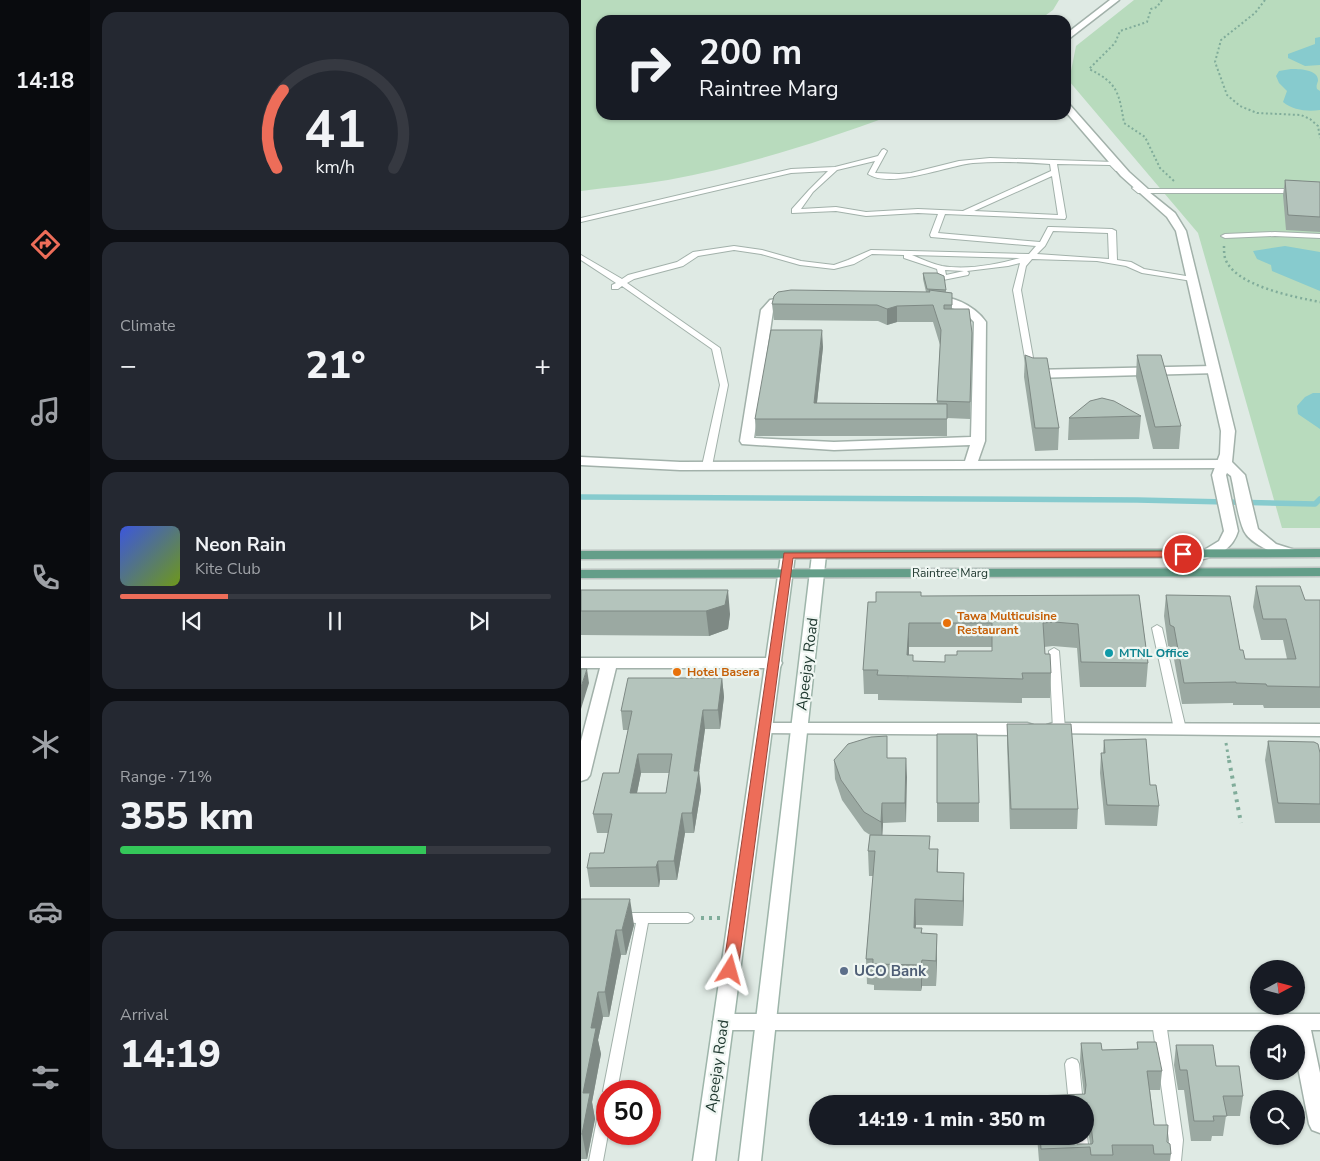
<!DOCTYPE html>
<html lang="en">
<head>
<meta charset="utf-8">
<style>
	:root { --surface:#171b24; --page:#242831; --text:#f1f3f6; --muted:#9ea1a6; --line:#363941; --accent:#ed6d59 }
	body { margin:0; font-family:"Nunito Sans",sans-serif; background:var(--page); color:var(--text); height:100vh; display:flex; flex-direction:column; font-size:19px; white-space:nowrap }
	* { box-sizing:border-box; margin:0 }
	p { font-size:16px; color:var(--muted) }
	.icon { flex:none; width:28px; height:28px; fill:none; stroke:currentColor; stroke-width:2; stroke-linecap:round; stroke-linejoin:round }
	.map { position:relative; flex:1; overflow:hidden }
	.details { display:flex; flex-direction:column; gap:12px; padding:12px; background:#0d0f14; width:491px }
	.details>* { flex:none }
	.hud { position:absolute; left:15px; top:15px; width:475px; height:105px; border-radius:15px; box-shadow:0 1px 4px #0004; background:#171b24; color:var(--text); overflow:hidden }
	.needle { width:32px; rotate:83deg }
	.buttons { position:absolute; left:669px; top:960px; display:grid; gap:10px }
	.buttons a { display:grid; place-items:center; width:55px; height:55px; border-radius:50%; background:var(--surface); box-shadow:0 1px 4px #0004; font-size:25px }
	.speed { position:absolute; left:15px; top:1080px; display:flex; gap:10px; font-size:25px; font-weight:700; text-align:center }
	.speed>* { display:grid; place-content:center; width:65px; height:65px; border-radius:50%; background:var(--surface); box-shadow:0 1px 4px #0004; line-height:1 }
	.speed .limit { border:8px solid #d22; background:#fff; color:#111 }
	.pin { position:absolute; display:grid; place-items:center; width:42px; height:42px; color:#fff; margin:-21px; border:2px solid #fff; border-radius:50%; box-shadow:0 1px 5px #0007 }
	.me { position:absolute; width:55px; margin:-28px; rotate:8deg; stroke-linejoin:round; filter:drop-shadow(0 0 4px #0008) }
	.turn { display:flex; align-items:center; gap:18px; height:105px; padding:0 20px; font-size:22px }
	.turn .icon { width:65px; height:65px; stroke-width:2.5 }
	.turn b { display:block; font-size:35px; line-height:42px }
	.big { font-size:38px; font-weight:800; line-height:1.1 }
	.details .widget { flex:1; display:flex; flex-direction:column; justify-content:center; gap:8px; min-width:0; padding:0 18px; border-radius:15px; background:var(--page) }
	.details .dial { align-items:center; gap:0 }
	.dial svg { height:130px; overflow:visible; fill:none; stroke:var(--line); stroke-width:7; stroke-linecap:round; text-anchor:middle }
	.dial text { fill:var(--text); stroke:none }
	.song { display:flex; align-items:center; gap:15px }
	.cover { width:60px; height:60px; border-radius:8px; background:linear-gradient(135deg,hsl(230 70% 55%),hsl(80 70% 35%)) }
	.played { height:5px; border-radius:2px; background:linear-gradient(90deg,var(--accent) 25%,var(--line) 25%) }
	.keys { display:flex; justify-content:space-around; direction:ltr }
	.heat { display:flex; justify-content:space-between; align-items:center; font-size:28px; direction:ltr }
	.charge { height:8px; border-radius:4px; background:linear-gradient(90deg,#34c759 71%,var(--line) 0) }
	.trip { position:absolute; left:228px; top:1095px; width:285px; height:50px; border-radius:25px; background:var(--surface); box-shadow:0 1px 4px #0004; font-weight:800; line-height:50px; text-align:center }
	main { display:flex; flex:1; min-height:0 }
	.menu { display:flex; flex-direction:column; width:90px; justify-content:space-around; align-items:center; background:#090b0e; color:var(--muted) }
	.menu .icon { width:35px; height:35px }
	.menu .selected { color:var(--accent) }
	.menu b { font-size:22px; color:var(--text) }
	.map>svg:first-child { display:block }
	.green { fill:#b8dbbd }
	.water { fill:#87cbce }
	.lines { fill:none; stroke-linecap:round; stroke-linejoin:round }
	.stream { stroke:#87cbce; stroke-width:5.5 }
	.service-casing { stroke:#a2b1aa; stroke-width:2 }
	.minor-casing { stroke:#a2b1aa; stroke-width:3 }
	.tertiary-casing { stroke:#a2b1aa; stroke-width:3 }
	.secondary-casing { stroke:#9eb5aa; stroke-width:3 }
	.primary-casing { stroke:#bcc4c1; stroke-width:3 }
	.path-far3 { stroke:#80ac9a; stroke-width:2; stroke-dasharray:2 2.5; stroke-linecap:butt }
	.path-far2 { stroke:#80ac9a; stroke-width:2.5; stroke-dasharray:2 3; stroke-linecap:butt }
	.path-far1 { stroke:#80ac9a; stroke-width:3; stroke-dasharray:2.5 4; stroke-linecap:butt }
	.path { stroke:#80ac9a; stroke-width:4; stroke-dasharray:3 5; stroke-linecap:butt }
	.service { fill:#fff; fill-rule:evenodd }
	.minor { fill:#fff; fill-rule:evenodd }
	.tertiary { fill:#fff; fill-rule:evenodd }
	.secondary { fill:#fff; fill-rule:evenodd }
	.primary { fill:#649e89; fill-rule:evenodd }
	.wall { fill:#9ba9a2; fill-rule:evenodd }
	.shaded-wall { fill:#7e8984 }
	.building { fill:#b4c4bc; stroke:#7e8984; fill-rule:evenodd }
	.route { fill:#ed6d59; stroke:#9a473a }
	.food-dot { fill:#e8710a; stroke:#eff6f2; stroke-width:2 }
	.culture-dot { fill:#0f9aa8; stroke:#eff6f2; stroke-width:2 }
	.service-dot { fill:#5c6f8a; stroke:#eff6f2; stroke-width:2 }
	.labels { text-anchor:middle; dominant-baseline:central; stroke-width:4.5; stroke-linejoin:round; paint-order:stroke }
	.street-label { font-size:12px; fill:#203930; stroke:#eff6f2 }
	.food-label { font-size:12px; font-weight:bold; fill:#c56008; stroke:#eff6f2; text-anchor:start }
	.culture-label { font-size:12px; font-weight:bold; fill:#0d838f; stroke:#eff6f2; text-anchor:start }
	.near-street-label { font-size:15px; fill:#203930; stroke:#eff6f2 }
	.near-service-label { font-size:15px; font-weight:bold; fill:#4e5e75; stroke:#eff6f2; text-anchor:start }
</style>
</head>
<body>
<main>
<nav class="menu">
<b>14:18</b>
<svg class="icon selected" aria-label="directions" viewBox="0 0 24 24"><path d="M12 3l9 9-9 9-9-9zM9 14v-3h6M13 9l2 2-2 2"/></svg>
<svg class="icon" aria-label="music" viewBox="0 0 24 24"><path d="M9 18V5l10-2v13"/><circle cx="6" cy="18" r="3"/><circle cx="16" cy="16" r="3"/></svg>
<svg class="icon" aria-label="phone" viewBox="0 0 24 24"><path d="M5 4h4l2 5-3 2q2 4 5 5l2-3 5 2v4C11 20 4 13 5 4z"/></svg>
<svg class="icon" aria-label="climate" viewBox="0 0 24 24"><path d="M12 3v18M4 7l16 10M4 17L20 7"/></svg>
<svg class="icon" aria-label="car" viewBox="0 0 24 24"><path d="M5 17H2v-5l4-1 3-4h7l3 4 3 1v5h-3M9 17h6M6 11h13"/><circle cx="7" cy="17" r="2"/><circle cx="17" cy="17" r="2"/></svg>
<svg class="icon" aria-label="filters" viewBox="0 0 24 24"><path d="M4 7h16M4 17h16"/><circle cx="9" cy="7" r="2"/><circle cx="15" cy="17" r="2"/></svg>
</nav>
<section class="details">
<div class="widget dial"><svg viewBox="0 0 100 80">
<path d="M14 69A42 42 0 1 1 86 69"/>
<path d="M14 69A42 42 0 0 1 18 21" stroke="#ed6d59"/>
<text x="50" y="56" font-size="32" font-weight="700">41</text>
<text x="50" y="72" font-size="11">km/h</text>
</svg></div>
<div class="widget"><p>Climate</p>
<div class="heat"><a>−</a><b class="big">21°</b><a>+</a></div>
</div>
<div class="widget">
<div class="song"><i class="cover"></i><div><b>Neon Rain</b><p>Kite Club</p></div></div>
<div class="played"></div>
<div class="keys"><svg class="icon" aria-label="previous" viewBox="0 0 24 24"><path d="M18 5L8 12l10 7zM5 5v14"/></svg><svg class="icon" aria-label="pause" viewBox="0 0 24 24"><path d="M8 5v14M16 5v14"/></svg><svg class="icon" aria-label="next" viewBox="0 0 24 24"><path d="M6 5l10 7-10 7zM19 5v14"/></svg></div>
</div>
<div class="widget"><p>Range · 71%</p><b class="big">355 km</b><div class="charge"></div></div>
<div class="widget"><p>Arrival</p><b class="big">14:19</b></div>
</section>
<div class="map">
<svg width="739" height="1161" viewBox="0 0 739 1161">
	<rect width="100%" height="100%" fill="#dfeae4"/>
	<!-- green -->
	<path class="green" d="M0,0H478L472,10L458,20H20V115H311C239,142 163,166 87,180C58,185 29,187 0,191Z
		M553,0H739V528H701L617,233L488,81L495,46Z"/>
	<!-- water -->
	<path class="water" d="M739,37V65L724,66L707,58V54L734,44V38Z
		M710,69C717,69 738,69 737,81C736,84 735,86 736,89L739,91V110C726,112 712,110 702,102L706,91L698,83L695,76L698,71Z
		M704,246L739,252V291L691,271L690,265L676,259L672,251Z
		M732,393H739V429L717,414L716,406L724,397Z"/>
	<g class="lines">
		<!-- stream -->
		<path class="stream" d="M0,497L556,500L734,504L739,499"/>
		<defs>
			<path id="service" d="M303,149L306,151L294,173L318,174L330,173L378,161L409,158L533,162L540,170L539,171H535L529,165L476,164L485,217L484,219L364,214L357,233L459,242L467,227H470L531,229L535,231L536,260L550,262L563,269L611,277L615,279L611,281L561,273L545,266L516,261L451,259L445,266L440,290L454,369L450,372L446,369L432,290L439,263L427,266L386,271L388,273L387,275L362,280L358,278L356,269L323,258V255L291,254L273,264L253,269L219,265L180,254L153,250L117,256L102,266L53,279L46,283L139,348L147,385L131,466L126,469L123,468L121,466L139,385L131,349L41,286L37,289H31V285L35,283L0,260V255L41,279L47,275L96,262L112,252L153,246L181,250L220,261L253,265L267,260L290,250L448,254L455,246L350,237L349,235L357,214L337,213L285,216L255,211L211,213V209L228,190L247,171L210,173L0,222V218L210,169L254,167L297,156L301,150ZM294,161L287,174C310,189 365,166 392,163C417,161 443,162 469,164L470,171L382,211L337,209L285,212L255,207L220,209L232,192L256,170ZM471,176L477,215L393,211ZM472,231L527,233L528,259L456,254L464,246ZM331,255L439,258C415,265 385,270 361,266C351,264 341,259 331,255ZM364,270L383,271L365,275Z
				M555,186L559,189H739V193H557L551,188Z
				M694,232L739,234V238L694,236L644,238L640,236L644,234Z
				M576,625L581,628L605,729L603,732H595L593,729L571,628Z
				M473,648L478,651L484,729L482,732H474L472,729L468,651Z
				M38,913H107L111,915L113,918L111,921L107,923H67L36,1091H26V1096L22,1091L55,923L34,921L32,918L34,915Z
				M578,1017L583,1018L585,1022L602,1140L600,1161H586L588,1140L571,1022L573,1018Z
				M491,1058L496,1060L498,1064L502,1104H488L484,1064L486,1060Z
				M26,1098L27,1134L22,1161H8L19,1104L21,1100Z
				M504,1132L506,1136L509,1161H495L492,1136H504Z"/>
			<path id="minor" d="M529,0H538L485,41V34Z
				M485,103L488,104L548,172L567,189V193H559L540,176L485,112Z
				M211,296L215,297V303L197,306L192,311L173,438L253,442L390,437L393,322C380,306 365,308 347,304V298C368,293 393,305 405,322L404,441L397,461L645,460L652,464L645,468L99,470L0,465V457L99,462L384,461L389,445L253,450L161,444L159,441L180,310L189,300Z
				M632,366L636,367L638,370L636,373L451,378L445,374L451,370Z
				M0,658H193L199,659L201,663L199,667L193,668H35L9,775L6,779L0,781V741L19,668H0Z
				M183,723H446L452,725L454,729L452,733L446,735L177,733L175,729L177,725Z
				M472,723L739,724V736L466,733L464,729L466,725Z
				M142,1014H739V1030H730L739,1073V1133L731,1130L728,1124L715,1057V1034H710V1030H142L135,1028L132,1022L135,1016Z"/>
			<path id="tertiary" d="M563,188L594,213L605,231L654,431L651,462L664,475L677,529L695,544L714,550L716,553L714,556C701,559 669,544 663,531C656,515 654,493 650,476L646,473L645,475L657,531C652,548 639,555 622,559L615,555L638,541L643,531L631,475L639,454L640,431L595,231L586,217L559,193L558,191Z"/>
			<path id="secondary" d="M207,551L214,555L134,1161H112L200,555Z
				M238,551L245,555L180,1161H158L231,555Z"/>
			<path id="primary" d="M739,549V557L0,559V551Z
				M739,568V576L0,578V570Z"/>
		</defs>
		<!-- service casing -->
		<use href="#service" class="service-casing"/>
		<!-- minor casing -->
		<use href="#minor" class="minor-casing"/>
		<!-- tertiary casing -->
		<use href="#tertiary" class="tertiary-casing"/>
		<!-- secondary casing -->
		<use href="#secondary" class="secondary-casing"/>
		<!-- primary casing -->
		<use href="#primary" class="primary-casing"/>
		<!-- path-far3 -->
		<path class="path-far3" d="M581,0L576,7L570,9L566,22L539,31L534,43L508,69C537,83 538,93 543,123L564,137L579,168L593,181
			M684,0L674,13L640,40L634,62L646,95L659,106L676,113L720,115L729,119L737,126L739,138"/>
		<!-- path-far2 -->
		<path class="path-far2" d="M643,246C643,250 643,254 644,258C653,286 714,297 739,302"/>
		<!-- path-far1 -->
		<path class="path-far1" d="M645,743L648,761"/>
		<!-- path -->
		<path class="path" d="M648,760L660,823
			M120,918H139
			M710,966V969"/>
		<!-- service -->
		<use href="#service" class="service"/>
		<!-- minor -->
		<use href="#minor" class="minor"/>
		<!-- tertiary -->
		<use href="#tertiary" class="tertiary"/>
		<!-- secondary -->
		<use href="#secondary" class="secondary"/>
		<!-- primary -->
		<use href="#primary" class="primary"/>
	</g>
	<!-- wall -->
	<path class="wall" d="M704,180L739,182V232L705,230L702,195Z
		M342,273L365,290V292L371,293V309L391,333L389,419L366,418V436H175L174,419L242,347L236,403H356L359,345L352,322H316L306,325L297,321L193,320L191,304L345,292L342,279Z
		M444,355L478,428L477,450L454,451L443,377Z
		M556,355L600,426L598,449H572L555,377Z
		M560,416L558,439L487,440L488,418Z
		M675,586L724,600H739V708H683L682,705H652V703L601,704L591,648L587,646L583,616L585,595L659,650L664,659H706L702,640H680L672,607Z
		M0,590L149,614L147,629L128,636L0,635Z
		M558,595L567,663L565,687H499L496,648L472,646L463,647L464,654L470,673L469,698H441V703L297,700V694H283L282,670L295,602L340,596ZM328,647H411V651L376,655L364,662L332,661L328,655Z
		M141,678L143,697L139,729H124L118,772L120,790L113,833H104L96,880H79L78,887H9L6,868L23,853L27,833H16L12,814L38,773L47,730H42L40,711ZM60,773H88L85,793H56Z
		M426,724L497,809L496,829H429L426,743Z
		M356,734L398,803V822H356Z
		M523,740L569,785L578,806L576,826L524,825L519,773L520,753H522Z
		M687,741L739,753V823H694L684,760Z
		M306,758H325V822L302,823L301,835L349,849H357V872L383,873L382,926L335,925L334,928H341V933L356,934L355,986H341L340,991L293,990V985L286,984L285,959L292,876H288L287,851L289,835L283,831L261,800L254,779L253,760Z
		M0,899L53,925L45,955H40L28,1017H22L17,1040L20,1054L11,1102L14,1119L6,1159H0Z
		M556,1042L581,1071L579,1090H569L573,1125L586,1142L590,1154L589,1161H458L456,1136H495L496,1144H509L508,1136L504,1132V1104H454V1096L503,1094L499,1061L500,1043L521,1050L556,1049Z
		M595,1045L635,1066L662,1096L659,1116H645L642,1136H631L630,1141H610L603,1090H597L593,1065Z"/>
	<!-- shaded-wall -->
	<path class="shaded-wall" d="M316,306V322L306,325V309Z
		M241,330L242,347L234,420L233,403Z
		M147,590L149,614L147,629L128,636L125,611Z
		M328,623V647L327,680L326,655Z
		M6,669L8,683L0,709V687Z
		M141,678L143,697L139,729L137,710Z
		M122,710L124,729L118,772L120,790L113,833L111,813L113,771Z
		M57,754L60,773L52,812L49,793Z
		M325,758L326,777L325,822L324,803Z
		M301,803L302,823L301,842L300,822Z
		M101,813L104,833L96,880L93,861Z
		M77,861L79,880L78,887L75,867Z
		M383,873V898L382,926V901Z
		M49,899L53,925L45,955L41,930Z
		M334,899L335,925L333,954V928Z
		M35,930L40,955L28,1017L24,992Z
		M356,934V959L355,986V961Z
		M341,960V986L340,991V965Z
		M17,992L22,1017L17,1040L20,1054L11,1102L14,1119L6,1159L1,1134L2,1093L10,1028Z"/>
	<!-- building -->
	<path class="building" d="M704,180L739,182V217L707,215Z
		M342,273H356L363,276L365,290L346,289Z
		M210,290L349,292L348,290L371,293V305H363V309H388L391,333L389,402L356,401L360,330L352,305L316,306L306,309L296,305L191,304L193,296L197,292Z
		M190,330H241L233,403L366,404V419H174Z
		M444,355L452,358H466L478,428H454Z
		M556,355H580L600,426L574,427Z
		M521,398L533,401L560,416L488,418L509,401Z
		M675,586H719L724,600H739V687L686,686L685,684L655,683V682L603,683L593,627L589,625L585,595L649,596L659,650H662L664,659H715L705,619H682Z
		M0,590H147L144,605L125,611H0Z
		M295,592H340V596L558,595L567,663L500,662L497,624L473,622L462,623L464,654H469L470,673H441L442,679L296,675L297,670H282L287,602H295ZM328,623H411V651H376V655H364V662L332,661V655H326Z
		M0,669H6L0,687Z
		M47,678H141L137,710H122L113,771H118L111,813H101L93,861H77L75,867L6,868L9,853H23L31,814H12L22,773H38L51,711H40ZM57,754H91L85,793H49Z
		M426,724H490L497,809H430Z
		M356,734H396L398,803H356Z
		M306,736V758H325L324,803H301L300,822L283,812L260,780L253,760L267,744L290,737Z
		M565,739L569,785H575L578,806L526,805L520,753H524L523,740Z
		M687,741L733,742L737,744L739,753V804L697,803Z
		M289,835L349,836L348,849H357L356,872L383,873L382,901L334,899L333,928H341L340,933L356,934L355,961L341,960L340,965L292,964V959H285L294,851H287Z
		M0,899H49L41,930H35L24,992H17L10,1028H15L2,1093H9L1,1134H0Z
		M556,1042H575L581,1071H566L573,1125H587L586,1142L589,1144L590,1154H573L572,1145H531L532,1155H510L509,1147L460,1149L459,1136H495L496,1144H511L512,1142L509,1117L504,1112V1114V1104H455L454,1096L504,1094L505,1085L500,1043H520L521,1050L557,1049Z
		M595,1045H632L635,1066H658L662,1096H642L646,1116H632L633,1121H613L606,1070H599Z"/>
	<!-- route -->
	<path class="route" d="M602,551L606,552V557L212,558L157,970L154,974H144L142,970L203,553Z"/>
	<!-- markers -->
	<g class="food-dot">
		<circle cx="366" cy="623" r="5"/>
		<circle cx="96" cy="672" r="5"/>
	</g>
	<circle class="culture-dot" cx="528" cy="653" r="5"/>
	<circle class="service-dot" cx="263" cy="971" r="5"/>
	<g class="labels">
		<!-- street labels -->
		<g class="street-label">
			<text x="369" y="573">Raintree Marg</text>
		</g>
		<!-- food labels -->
		<g class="food-label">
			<text x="376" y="616">Tawa Multicuisine<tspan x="376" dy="14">Restaurant</tspan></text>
			<text x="106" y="672">Hotel Basera</text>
		</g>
		<!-- culture labels -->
		<g class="culture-label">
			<text x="538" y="653">MTNL Office</text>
		</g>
		<!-- near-street labels -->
		<g class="near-street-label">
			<text transform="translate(226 664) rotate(-83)">Apeejay Road</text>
			<text transform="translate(136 1066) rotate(-82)">Apeejay Road</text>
		</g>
		<!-- near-service labels -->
		<g class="near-service-label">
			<text x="273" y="971">UCO Bank</text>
		</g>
	</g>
</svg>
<div class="buttons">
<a><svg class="needle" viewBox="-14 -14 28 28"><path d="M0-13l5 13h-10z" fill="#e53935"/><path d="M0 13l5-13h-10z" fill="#9ea1a6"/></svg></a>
<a><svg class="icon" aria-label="sound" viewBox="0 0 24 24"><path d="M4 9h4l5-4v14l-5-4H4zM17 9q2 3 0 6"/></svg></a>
<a><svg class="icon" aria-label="search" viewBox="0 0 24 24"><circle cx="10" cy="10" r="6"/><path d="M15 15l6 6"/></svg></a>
</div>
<div class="speed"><div class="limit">50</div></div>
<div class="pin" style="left:602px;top:554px;background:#d93025"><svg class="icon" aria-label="arrive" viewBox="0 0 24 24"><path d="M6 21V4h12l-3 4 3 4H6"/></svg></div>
<svg class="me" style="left:149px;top:970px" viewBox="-20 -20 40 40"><path d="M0-17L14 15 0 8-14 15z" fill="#ed6d59" stroke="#fff" stroke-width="4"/></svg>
<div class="trip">14:19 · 1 min · 350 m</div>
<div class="hud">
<div class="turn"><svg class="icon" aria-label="right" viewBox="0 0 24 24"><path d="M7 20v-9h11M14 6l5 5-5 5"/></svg><div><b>200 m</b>Raintree Marg</div></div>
</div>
</div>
</main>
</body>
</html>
